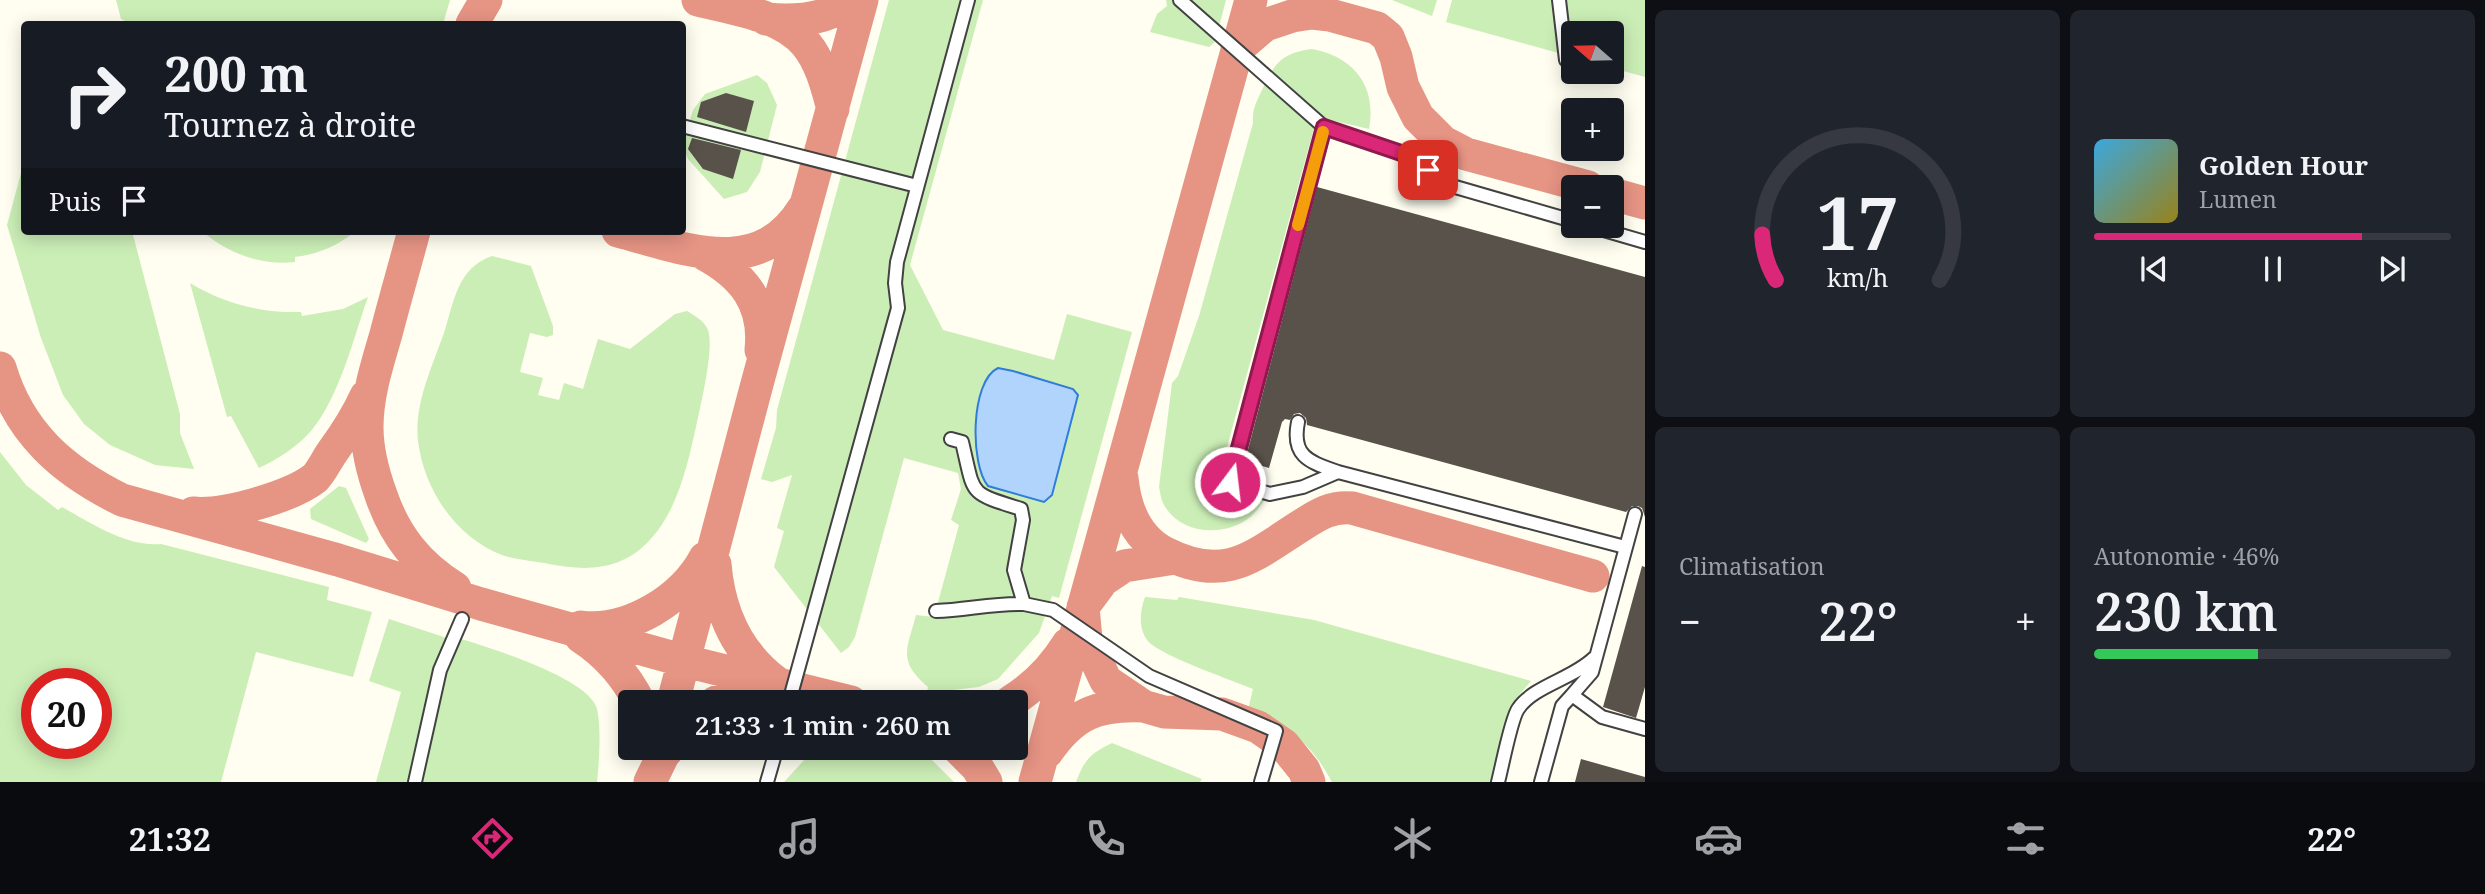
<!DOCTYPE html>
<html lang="fr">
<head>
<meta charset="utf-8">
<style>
	:root { --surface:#171b24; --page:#20242c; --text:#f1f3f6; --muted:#9ea1a6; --line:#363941; --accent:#db2777 }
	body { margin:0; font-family:"Noto Serif",serif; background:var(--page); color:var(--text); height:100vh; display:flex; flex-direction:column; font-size:26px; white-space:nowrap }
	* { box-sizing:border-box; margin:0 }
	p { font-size:23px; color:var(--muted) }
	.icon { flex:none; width:38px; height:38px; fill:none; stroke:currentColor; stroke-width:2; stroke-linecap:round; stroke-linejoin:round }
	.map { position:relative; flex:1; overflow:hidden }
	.drawer { display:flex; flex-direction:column; gap:10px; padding:10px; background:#0d0f14; width:840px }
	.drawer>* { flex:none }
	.top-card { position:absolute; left:21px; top:21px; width:665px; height:214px; border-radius:7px; box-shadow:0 4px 18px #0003; background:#171b24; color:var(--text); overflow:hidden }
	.needle { width:46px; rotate:290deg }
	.buttons { position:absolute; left:1561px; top:21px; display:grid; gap:14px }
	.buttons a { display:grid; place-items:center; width:63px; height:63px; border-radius:7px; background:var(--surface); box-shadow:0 4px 18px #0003; font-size:35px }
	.speed { position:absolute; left:21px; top:668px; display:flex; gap:14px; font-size:35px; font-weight:700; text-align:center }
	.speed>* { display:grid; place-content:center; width:91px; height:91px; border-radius:50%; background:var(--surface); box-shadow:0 4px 18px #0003; line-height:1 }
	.speed .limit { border:10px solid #d22; background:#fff; color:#111 }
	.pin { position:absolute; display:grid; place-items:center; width:60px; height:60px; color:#fff; margin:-30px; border-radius:14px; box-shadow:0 4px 10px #0006 }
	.me { position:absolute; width:77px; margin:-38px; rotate:15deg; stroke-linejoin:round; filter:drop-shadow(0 0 5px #0008) }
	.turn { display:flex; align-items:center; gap:24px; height:147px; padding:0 28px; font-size:32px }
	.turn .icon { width:91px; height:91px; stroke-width:2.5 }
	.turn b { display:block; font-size:49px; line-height:60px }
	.then { display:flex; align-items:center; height:66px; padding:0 28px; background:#0003; gap:14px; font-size:26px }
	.big { font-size:52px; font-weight:600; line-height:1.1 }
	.drawer .card { flex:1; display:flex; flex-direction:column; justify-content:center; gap:10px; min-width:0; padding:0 24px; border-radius:10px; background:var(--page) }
	.drawer .dial { align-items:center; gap:0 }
	.dial svg { height:182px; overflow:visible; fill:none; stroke:var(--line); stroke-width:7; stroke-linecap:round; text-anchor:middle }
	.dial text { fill:var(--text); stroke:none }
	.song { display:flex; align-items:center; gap:21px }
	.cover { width:84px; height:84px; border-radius:10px; background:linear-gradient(135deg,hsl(200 70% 55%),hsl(50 70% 35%)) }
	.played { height:7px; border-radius:4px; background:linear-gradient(90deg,var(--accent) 75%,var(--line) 75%) }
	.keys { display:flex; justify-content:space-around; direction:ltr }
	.heat { display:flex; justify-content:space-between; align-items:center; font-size:38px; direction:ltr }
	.charge { height:10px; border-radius:5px; background:linear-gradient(90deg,#34c759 46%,var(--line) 0) }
	.drawer .tiles { flex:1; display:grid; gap:10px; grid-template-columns:repeat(2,1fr) }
	.trip { position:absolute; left:618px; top:690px; width:410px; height:70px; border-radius:7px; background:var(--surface); box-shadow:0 4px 18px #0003; font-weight:600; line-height:70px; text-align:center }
	.dock { display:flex; height:112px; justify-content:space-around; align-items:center; background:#090b0e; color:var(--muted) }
	.dock .icon { width:49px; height:49px }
	.dock .on { color:var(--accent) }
	.dock b { font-size:32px; color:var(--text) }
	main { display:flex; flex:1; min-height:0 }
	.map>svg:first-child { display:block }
	.green { fill:#cbeeb6; fill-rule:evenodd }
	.water { fill:#b0d4fc; stroke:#307cda; stroke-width:2 }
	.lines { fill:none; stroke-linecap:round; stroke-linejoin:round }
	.taxiway { stroke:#e69484; stroke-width:33 }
	.building { fill:#59524a }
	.minor-casing { stroke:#424242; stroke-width:16 }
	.minor { stroke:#fff; stroke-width:12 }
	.route-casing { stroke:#8e194d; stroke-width:18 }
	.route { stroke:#db2777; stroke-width:12 }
	.slow { stroke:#f59e0b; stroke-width:12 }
</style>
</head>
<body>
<main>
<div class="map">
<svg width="1645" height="782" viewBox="0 0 1645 782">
	<rect width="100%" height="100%" fill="#fffef1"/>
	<!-- green -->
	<path class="green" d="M116,0H450L443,24H131L121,19Z
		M889,0H983L910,265L943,330L1054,360L1067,314L1132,332L1059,598L1052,596L1039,633L998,679L979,687L927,693L928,687C897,660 907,650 916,615L934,617L959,525L951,520L961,489L958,473L904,458L855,637L849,647L841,653L774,567L784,531L777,528L792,475L772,482L761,479L776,428L777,410Z
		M1166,0H1226L1215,42L1209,47L1150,32L1157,14L1167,6Z
		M1392,0H1437L1432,16Z
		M1452,0H1645V77L1612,68V33H1573V57L1446,22Z
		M1312,49C1354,57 1377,86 1369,129L1330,120L1314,128L1220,473V480L1226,486L1234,490L1266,498C1259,507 1253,517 1243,522C1217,537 1177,532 1163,503C1161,499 1160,492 1159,487L1172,383L1178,376L1199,316L1253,123C1252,110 1256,103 1261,92C1274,64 1281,53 1312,49Z
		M757,75L767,83L777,105L760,172L747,192L724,199L688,159L684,150L683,142L693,110L705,94Z
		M24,162V231H132L180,414V433L194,469L155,465L110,445L84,424L63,395L41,338L7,225Z
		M202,231H356C337,246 319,254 295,257V262C261,266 227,253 202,231Z
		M492,256L531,266L553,326V335L547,337L530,333L520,372L543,378L538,395L559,400L564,383L583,389L598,339L630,349L675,314L687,311C695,316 703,320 707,328C716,342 700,408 696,427C687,467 677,513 647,543C619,571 585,571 549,564C534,561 516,560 502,555C455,537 424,489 418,441C414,404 432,367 444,333C454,302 457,268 492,256Z
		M190,283C225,304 260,313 301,312L302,316L343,309L368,297C353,339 340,396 311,431C297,447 278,459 259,468L231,416L227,417Z
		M0,452L26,485L58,510L62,507C91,523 126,547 161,544L329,587L327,600L372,612L353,677L256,652L221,782H0ZM37,684H96V744H37Z
		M339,486L346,488L369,539L366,543L311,519L310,509Z
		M1145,597L1177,600L1179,597L1314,620L1531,681L1510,706L1490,782H1332C1309,740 1291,729 1248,710L1253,689C1232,680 1158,655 1147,640C1138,627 1140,610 1145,597Z
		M389,619L459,642L461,639C491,648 584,677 596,706C602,723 599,764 597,782H376L401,692L369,681Z
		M1112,743L1202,779L1200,782H1076C1084,760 1091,753 1112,743Z
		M816,747H911L933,761L954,782H784Z"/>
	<!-- water -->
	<path class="water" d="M998,368L1013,371L1073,389L1078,395L1052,495L1044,502L988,486C970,465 970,381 998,368Z"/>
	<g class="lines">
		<!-- taxiway -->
		<path class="taxiway" d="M698,0C733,9 782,15 806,44C821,62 827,87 833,109
			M766,19C796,22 828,20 851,0
			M472,24L486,0
			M1237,49L1265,25L1292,16L1312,13L1330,15L1377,28L1388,37L1396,57L1403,87L1418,117L1443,142L1466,154L1588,187
			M1612,194L1645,203
			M414,231C405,265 395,299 386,334C377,365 367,395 367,427C367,451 373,473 381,495C395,536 418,565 455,588
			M618,231C683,248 758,281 803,209
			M704,254C743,275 766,303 761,350
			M0,368C19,433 63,471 122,500L338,560L481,604L685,661L851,702
			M1122,478C1125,509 1136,538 1165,553C1226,584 1253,556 1302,525C1319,514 1332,506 1352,508L1593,576
			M193,513C223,516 291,497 315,478C322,471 327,459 333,451C346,433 357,416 366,396
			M1175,558L1124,566L1103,580L1083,607L1086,639L1106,681L1143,706L1164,712L1222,714L1258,727L1284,745L1304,770L1309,782
			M715,564C719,612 737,653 776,682
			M581,627C629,633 683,599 705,558
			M581,637C607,654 625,674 639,702
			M673,702L757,384L862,0
			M716,702L741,691L774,683
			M1010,702C1033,688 1053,668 1068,644
			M957,747L977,767L986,782
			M1047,752C1073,714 1097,704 1143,706
			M650,782L663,755L670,747
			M1035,782L1251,0"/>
	</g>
	<!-- building -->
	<path class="building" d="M726,93L754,101L746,132L697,117L701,102Z
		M692,138L741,150L733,179L703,169L688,149Z
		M1317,187L1645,277V517L1642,508L1638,506H1632L1626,512L1307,425L1306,418L1300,413L1294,414L1290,420L1285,419L1282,422L1269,468L1245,461Z
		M1642,566L1645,567V687L1636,718L1603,707Z
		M1581,759L1645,777V782H1575Z"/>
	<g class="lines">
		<defs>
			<path id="minor" d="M1180,0L1324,127L1230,482L1270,494L1303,487L1338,472
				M1559,0L1566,60
				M682,126L917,186
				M1324,127L1410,156L1445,184L1573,221
				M1590,226L1645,242
				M1298,422C1291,457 1310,462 1338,472L1625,547
				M951,439L962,442C975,496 967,492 1021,509L1023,520L1014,570L1024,604L1053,610L1149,676L1276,731L1261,782
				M1635,514L1592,672L1572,695L1602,717L1645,729
				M936,611C966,610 994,603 1024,604
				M789,702L898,308L895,283L897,262L968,0
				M415,782L440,670L462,619
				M767,782L777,747
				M1498,782C1502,767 1511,719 1518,709C1533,686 1573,679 1594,658
				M1541,782L1562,706L1572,695"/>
		</defs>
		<!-- minor casing -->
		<use href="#minor" class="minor-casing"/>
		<!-- minor -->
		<use href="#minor" class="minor"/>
	</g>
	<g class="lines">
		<defs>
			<path id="route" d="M1230,482L1324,127L1410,156L1428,170"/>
		</defs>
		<!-- route casing -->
		<use href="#route" class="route-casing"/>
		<!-- route -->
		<use href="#route" class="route"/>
		<!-- slow -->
		<path class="slow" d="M1298,225L1323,132"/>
	</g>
</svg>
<div class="buttons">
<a><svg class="needle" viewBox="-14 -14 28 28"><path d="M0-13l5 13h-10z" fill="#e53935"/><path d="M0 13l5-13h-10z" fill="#9ea1a6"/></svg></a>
<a>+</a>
<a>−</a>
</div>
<div class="speed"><div class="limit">20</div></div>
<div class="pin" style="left:1428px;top:170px;background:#d93025"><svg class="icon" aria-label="arrive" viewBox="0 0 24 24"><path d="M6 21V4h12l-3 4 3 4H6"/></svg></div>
<svg class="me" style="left:1230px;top:482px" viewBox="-20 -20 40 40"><circle r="17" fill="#db2777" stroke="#fff" stroke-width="3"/><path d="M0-11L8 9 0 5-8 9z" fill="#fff"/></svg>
<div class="trip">21:33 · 1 min · 260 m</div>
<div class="top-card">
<div class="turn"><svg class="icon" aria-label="right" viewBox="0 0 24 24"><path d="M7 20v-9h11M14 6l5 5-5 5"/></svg><div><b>200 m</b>Tournez à droite</div></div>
<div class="then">Puis<svg class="icon" aria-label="arrive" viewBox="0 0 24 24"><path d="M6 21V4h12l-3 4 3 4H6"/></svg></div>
</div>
</div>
<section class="drawer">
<div class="tiles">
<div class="card dial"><svg viewBox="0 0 100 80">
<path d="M14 69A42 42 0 1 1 86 69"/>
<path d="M14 69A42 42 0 0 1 8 49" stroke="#db2777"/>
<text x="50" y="56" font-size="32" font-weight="700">17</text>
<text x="50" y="72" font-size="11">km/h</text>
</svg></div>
<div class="card">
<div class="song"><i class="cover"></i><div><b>Golden Hour</b><p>Lumen</p></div></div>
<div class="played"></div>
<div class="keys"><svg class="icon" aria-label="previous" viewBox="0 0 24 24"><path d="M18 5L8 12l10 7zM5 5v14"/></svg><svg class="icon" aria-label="pause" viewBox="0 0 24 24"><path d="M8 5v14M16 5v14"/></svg><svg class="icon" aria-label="next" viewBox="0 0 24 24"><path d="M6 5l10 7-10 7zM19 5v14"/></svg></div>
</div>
<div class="card"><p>Climatisation</p>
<div class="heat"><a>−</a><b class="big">22°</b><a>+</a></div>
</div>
<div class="card"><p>Autonomie · 46%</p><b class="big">230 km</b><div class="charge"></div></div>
</div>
</section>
</main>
<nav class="dock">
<b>21:32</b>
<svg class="icon on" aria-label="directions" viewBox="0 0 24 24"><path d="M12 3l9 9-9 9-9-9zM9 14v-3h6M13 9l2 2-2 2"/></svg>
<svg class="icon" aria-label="music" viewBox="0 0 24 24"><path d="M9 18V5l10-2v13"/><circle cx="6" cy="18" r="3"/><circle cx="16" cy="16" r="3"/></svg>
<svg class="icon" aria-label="phone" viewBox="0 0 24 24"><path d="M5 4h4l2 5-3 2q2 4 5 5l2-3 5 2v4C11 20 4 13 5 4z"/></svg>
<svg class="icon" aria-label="climate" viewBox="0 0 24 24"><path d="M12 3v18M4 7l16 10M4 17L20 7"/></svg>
<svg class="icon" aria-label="car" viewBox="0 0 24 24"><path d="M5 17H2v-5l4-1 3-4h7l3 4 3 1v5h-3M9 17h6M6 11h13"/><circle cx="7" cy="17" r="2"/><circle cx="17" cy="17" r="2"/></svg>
<svg class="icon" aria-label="filters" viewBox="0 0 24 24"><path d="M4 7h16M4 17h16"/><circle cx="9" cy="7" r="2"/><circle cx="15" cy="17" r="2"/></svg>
<b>22°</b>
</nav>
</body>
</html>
